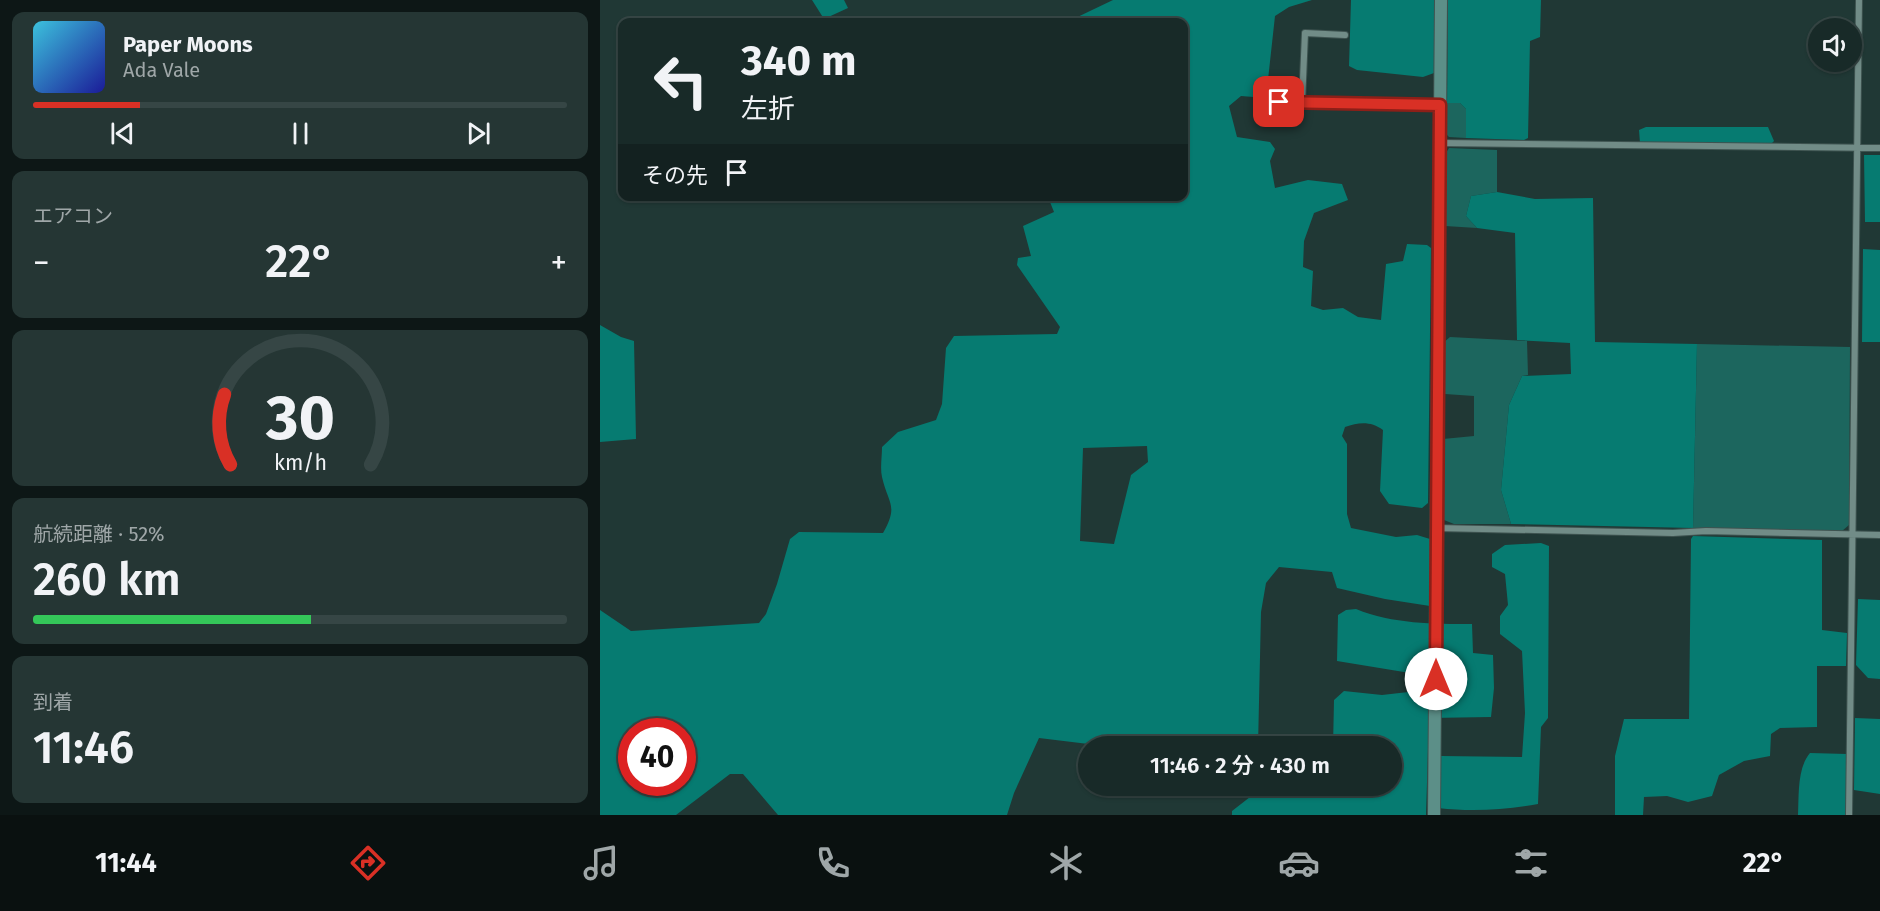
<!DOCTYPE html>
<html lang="ja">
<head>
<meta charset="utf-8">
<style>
	:root { --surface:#182a28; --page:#253634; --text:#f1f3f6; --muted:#9fa7a8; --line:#364645; --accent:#d93025 }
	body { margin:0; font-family:"Fira Sans","Noto Sans JP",sans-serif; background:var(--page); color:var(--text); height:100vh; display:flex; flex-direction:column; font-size:22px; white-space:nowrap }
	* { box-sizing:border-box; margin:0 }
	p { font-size:20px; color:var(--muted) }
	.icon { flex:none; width:33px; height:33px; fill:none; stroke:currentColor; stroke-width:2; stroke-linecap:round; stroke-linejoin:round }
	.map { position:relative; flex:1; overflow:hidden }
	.details { display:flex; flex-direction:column; gap:12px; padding:12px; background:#0d1716; width:600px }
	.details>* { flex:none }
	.hud { position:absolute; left:18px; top:18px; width:570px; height:183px; border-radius:12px; box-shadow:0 2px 4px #0004,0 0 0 2px var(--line); background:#182a28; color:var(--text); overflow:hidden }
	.controls { position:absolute; left:1208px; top:18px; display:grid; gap:12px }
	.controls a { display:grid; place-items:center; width:54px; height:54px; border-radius:50%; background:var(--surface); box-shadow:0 2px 4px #0004,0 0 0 2px var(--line); font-size:30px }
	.speed { position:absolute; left:18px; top:718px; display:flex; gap:12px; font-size:30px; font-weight:700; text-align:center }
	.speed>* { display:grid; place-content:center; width:78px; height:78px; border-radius:50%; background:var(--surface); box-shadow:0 2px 4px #0004,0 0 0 2px var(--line); line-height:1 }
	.speed .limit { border:9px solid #d22; background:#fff; color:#111 }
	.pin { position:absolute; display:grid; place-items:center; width:51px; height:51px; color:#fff; margin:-26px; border-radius:12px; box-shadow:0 3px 9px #0006 }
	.me { position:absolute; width:66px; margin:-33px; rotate:0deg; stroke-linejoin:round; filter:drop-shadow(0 0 4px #0008) }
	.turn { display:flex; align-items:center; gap:21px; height:126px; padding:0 24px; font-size:27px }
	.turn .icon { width:78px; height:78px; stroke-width:2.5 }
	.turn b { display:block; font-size:42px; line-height:51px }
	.then { display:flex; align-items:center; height:57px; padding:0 24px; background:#0003; gap:12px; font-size:22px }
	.big { font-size:45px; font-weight:600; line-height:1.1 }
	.details .card { flex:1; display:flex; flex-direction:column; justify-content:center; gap:9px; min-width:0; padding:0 21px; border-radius:12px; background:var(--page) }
	.details .dial { align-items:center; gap:0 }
	.dial svg { height:156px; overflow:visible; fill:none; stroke:var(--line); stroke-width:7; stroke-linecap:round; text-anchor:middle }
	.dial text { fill:var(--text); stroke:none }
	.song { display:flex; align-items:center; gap:18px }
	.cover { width:72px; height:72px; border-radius:9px; background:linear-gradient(135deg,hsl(190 70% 55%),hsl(240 70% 35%)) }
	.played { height:6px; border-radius:3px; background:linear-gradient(90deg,var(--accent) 20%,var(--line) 20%) }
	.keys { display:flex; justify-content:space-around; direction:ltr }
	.heat { display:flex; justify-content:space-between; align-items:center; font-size:33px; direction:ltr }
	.charge { height:9px; border-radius:4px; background:linear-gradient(90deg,#34c759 52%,var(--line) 0) }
	.trip { position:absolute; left:478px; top:736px; width:324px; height:60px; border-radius:30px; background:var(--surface); box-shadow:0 2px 4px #0004,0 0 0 2px var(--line); font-weight:600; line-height:60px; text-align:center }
	.tabs { display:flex; height:96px; justify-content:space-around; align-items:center; background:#0a1110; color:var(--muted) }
	.tabs .icon { width:42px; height:42px }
	.tabs .current { color:var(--accent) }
	.tabs b { font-size:27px; color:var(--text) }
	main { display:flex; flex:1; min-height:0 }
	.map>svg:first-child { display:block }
	.green { fill:#1c665e }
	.forest { fill:#067b71; fill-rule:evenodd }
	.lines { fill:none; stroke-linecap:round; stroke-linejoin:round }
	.street-casing { stroke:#3e5350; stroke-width:8 }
	.secondary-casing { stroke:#3e5350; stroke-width:14 }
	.street { stroke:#718c87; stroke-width:6 }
	.secondary { stroke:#5c8f88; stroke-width:12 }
	.route-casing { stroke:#8d1f18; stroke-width:15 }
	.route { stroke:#d93025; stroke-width:10 }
</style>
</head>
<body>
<main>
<section class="details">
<div class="card">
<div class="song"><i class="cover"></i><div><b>Paper Moons</b><p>Ada Vale</p></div></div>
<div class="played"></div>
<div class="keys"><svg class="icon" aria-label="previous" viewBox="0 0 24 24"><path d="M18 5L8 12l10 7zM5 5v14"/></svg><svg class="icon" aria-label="pause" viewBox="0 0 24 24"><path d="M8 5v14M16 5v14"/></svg><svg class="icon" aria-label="next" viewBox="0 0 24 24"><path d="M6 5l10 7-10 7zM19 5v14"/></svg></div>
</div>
<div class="card"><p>エアコン</p>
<div class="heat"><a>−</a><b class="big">22°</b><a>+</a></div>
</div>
<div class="card dial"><svg viewBox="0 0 100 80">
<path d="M14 69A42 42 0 1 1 86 69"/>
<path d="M14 69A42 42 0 0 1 11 33" stroke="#d93025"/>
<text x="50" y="56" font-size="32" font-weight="700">30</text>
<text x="50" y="72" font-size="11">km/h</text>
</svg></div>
<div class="card"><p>航続距離 · 52%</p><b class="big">260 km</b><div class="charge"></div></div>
<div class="card"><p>到着</p><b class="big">11:46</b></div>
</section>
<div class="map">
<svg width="1280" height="815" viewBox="0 0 1280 815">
	<rect width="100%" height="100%" fill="#203835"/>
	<!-- green -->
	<path class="green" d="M847,103H860L866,109V138L849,137L846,134Z
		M849,148L897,150V192L871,196L866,216L877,228L845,226L846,153Z
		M850,337L927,341L928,375L922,376L909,405L901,490L911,524H854L844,520L843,439L874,436V396L845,394L843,343Z
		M1097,344L1250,347L1249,525L1242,531L1093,528Z"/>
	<!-- forest -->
	<path class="forest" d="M212,0H244L248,8L224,19Z
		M513,0H712L689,7L675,16L666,98L641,96L629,106L637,137L670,142L675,149L670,161L675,188L708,180L742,184L748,200L714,213L704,241L703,267L713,271L711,306L723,310L743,308L758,317L781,320L786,264L803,261L807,244L827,245L831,248L828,503L822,508L789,504L780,491L783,430C771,421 759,422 745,427L742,436L747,444V514L751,528L796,537L817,535L830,539V606L785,599L737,588L732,572L679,567L666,583L661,612L658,747H513L439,738L414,793L407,815H178L143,774H130L76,815H0V610L31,631L159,623L166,614L177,584L190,539L199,532L283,533C299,505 288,504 282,477C280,468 282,457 282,447L298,432L336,420L342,404L346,348L354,336L457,334L460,327L417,265L418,258L431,256L423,226L454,212L448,197L584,196V22H467ZM547,446L548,462L531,475L514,544L480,541L483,448ZM32,732H82V783H32Z
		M751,0H834V73L823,77L757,70L749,66Z
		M848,0H941L940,37L930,41L928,138L924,140L866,138V109L860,103H847Z
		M1046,127H1168L1174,141L1169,146L1040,143L1039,130Z
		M1264,155H1280V222H1265Z
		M897,192L935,199L993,198L995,342L1097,344L1093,528L911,524L901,490L909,405L922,376L971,374L970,343L917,340L915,233L877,228L866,216L871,196Z
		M1263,249L1280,250V342H1262Z
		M0,325L21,337L34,341L36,439L0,442Z
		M1093,536L1222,540V630L1247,633L1246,666H1217V727L1180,728L1171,734L1170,756L1144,761L1119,775L1112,796L1088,802L1067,796L1044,797L1043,815H1015V756L1024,719H1089L1091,539Z
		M941,543L949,546L948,718L941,727L938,804C904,810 872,812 838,808L841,756L922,757L925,713L922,651L900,634V616L908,605L905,574L892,567V554L905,545Z
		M1258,599L1280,600V679L1268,678L1256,665Z
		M756,609C793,624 833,624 872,624L873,653L893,655L894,688L891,717L829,718L826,815H632V811L650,797V789L647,786H792V747H733L734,700L744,691L782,695L817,691L820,676L810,673L737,661L738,615L746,610Z
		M1255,718L1280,719V794L1254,790Z
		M1210,753L1247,754V815H1198C1199,796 1197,768 1210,753Z"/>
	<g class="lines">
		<defs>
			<path id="street" d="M679,102L840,105
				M702,103L705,33L745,35
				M840,143L1280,148
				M837,528L1073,533L1106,531L1280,535
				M1249,815L1259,0"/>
			<path id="secondary" d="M834,815L841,0"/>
		</defs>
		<!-- street casing -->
		<use href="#street" class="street-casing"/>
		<!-- secondary casing -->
		<use href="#secondary" class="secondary-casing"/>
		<!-- street -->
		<use href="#street" class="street"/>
		<!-- secondary -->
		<use href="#secondary" class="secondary"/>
	</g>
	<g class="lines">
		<defs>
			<path id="route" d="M679,102L840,105L836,679"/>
		</defs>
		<!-- route casing -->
		<use href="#route" class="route-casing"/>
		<!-- route -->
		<use href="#route" class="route"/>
	</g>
</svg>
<div class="controls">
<a><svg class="icon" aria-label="sound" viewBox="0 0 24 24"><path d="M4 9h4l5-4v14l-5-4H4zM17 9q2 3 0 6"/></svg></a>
</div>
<div class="speed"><div class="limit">40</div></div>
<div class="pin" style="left:679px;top:102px;background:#d93025"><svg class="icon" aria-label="arrive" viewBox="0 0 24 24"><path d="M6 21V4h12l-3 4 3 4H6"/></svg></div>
<svg class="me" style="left:836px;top:679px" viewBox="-20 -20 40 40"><circle r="19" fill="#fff"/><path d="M0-13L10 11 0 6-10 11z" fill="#d93025"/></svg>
<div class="trip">11:46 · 2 分 · 430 m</div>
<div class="hud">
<div class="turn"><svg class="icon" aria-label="left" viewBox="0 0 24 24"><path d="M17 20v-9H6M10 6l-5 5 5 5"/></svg><div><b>340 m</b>左折</div></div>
<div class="then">その先<svg class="icon" aria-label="arrive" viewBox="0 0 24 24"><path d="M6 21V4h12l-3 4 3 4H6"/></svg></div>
</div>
</div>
</main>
<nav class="tabs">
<b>11:44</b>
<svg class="icon current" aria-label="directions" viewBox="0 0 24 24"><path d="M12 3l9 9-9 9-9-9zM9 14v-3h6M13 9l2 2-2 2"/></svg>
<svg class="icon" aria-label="music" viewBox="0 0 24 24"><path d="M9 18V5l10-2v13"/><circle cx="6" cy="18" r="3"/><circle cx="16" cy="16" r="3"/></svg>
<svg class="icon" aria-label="phone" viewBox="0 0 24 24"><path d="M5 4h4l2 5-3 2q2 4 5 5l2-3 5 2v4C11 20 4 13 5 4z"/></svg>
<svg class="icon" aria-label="climate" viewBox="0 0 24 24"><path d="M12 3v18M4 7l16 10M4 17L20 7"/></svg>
<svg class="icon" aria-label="car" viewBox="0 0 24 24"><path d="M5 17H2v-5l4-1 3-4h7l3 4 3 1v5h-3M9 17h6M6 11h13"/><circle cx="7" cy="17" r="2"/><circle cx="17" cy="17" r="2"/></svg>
<svg class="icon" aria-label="filters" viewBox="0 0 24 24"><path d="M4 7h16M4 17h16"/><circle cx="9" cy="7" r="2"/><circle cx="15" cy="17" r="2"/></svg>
<b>22°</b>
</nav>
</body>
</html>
